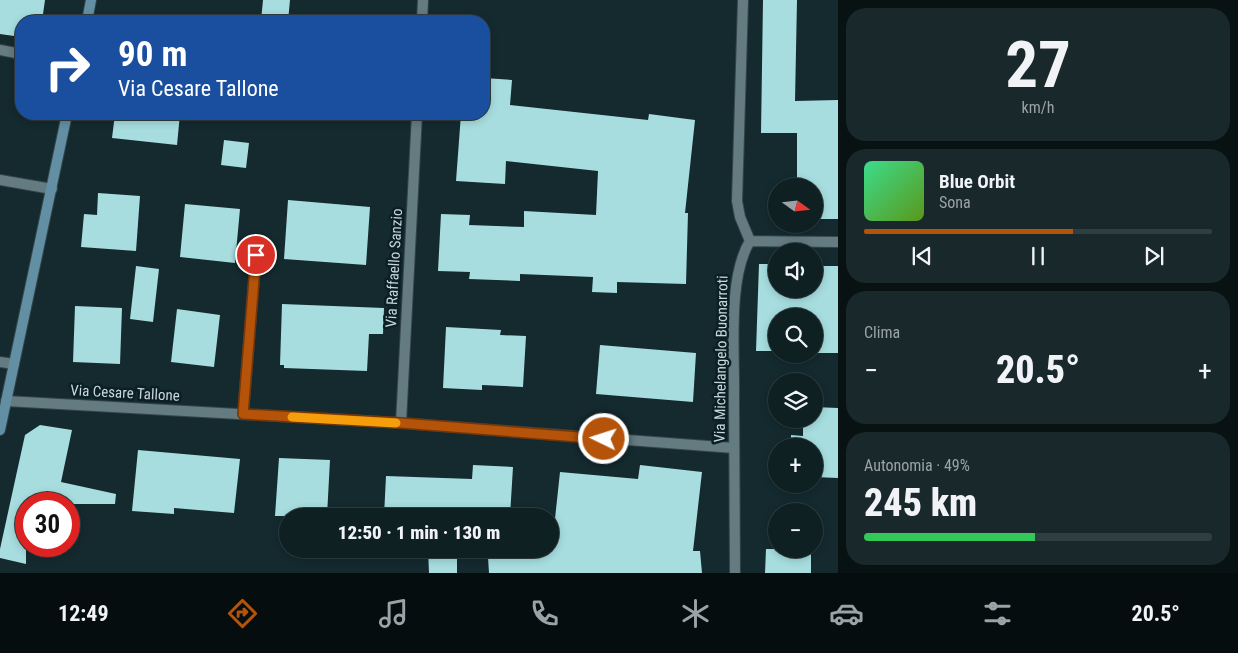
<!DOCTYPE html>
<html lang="it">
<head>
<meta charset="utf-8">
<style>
	:root { --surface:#0f2023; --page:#18282b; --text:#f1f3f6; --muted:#9ba3a6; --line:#2f3e41; --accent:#b45309 }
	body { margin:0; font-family:"Roboto Condensed",sans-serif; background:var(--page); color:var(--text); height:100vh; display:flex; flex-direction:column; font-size:19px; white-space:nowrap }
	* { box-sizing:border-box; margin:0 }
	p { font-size:16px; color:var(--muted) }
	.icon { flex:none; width:28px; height:28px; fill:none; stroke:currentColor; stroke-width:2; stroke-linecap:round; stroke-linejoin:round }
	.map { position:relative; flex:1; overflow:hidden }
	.details { display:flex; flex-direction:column; gap:8px; padding:8px; background:#081213; width:400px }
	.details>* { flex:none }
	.hud { position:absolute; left:15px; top:15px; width:475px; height:105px; border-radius:20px; box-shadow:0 2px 8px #0003,0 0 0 1px var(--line); background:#1a4fa0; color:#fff; overflow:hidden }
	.needle { width:32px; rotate:105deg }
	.tools { position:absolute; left:768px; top:178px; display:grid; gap:10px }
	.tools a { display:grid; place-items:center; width:55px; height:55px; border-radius:50%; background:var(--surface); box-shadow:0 2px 8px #0003,0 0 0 1px var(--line); font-size:25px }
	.speed { position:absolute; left:15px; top:492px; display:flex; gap:10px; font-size:25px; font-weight:700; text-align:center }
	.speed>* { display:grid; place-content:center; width:65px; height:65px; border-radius:50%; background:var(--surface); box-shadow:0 2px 8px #0003,0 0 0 1px var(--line); line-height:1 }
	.speed .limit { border:8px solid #d22; background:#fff; color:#111 }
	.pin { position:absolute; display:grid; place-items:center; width:42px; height:42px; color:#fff; margin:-21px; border:2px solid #fff; border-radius:50%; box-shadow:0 1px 5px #0007 }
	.me { position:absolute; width:55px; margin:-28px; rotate:274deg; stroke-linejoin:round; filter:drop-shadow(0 0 4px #0008) }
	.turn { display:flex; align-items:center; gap:18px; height:105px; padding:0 20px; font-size:22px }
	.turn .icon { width:65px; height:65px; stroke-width:2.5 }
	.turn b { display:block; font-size:35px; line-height:42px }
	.big { font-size:38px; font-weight:800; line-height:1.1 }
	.details .card { flex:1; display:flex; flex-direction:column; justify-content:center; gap:8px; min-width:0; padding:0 18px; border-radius:20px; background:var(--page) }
	.details .dial { align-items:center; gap:0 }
	.dial b { font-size:65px; line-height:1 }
	.song { display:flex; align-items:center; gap:15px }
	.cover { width:60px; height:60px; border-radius:8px; background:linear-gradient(135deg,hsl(150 70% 55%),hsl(90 70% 35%)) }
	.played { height:5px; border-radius:2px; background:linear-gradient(90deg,var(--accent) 60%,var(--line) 60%) }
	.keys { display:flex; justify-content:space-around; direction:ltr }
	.heat { display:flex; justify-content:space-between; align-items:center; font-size:28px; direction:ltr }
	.charge { height:8px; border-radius:4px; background:linear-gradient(90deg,#34c759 49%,var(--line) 0) }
	.trip { position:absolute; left:279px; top:508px; width:280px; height:50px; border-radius:25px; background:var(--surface); box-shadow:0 2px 8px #0003,0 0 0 1px var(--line); font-weight:800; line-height:50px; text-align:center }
	.dock { display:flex; height:80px; justify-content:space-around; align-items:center; background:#060d0e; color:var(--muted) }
	.dock .icon { width:35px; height:35px }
	.dock .on { color:var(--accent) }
	.dock b { font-size:22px; color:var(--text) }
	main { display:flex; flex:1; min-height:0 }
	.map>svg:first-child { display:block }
	.building { fill:#a7dddf }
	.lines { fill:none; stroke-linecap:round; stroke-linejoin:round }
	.lane-casing { stroke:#35454a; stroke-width:12 }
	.street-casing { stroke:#35454a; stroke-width:12 }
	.secondary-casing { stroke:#35454a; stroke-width:12 }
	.lane { stroke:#647b82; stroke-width:10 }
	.street { stroke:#647b82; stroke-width:10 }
	.secondary { stroke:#628fa3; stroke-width:10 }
	.route-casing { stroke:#753606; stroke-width:12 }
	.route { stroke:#b45309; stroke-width:9 }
	.slow { stroke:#f59e0b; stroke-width:9 }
	.labels { text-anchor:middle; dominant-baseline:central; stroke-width:5; stroke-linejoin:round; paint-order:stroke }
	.street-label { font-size:15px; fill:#cad7da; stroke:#0a2026 }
</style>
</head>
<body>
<main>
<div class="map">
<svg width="838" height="573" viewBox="0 0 838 573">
	<rect width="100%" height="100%" fill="#142a2f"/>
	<!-- building -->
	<path class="building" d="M0,0H45L42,21H21V37L0,34Z
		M263,0H290L288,21H261Z
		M763,0H797L795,101L838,100V219H814V186H797V133H761Z
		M484,78L512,80L510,105L648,120L649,114L695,120L685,213H688L686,284L617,282V293L592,292L593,277L520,274V281L469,279L470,272L438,271L441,214L470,215L469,225L524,227V211L596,215L598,171L506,161L505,184L456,181L461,114H484Z
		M115,114H180L177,145L112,138Z
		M224,140L249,143L246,168L221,165Z
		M98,193L140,196L136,251L81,247L84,214L97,215Z
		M288,200L370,207L366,265L284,259Z
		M185,204L240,209L235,263L180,257Z
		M759,264H776V289H814V266H838V353H814V316H776V351H756Z
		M136,266L159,269L153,322L130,319Z
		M282,304L384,308L383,334H369L367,371L284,368V365H280Z
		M75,306L122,308L120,364L73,362Z
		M177,309L220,315L214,367L171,362Z
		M446,327L501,330L500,335L526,336L523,387L482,385V390L443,388Z
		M600,345L696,353L693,402L596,394Z
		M814,407L838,408V478L814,477V446H791V435L803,436V419H814Z
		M40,425L72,430L61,482L116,494L115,504H26V564L0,558V549L25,435Z
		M138,450L240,459L234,513L174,508V514L132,511Z
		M279,458L330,460L327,516H275Z
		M473,465L513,467L510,516H384L386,476L472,479Z
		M640,465L702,472L693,551H700L702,573H489L488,557L550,552V528H554L560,472L638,479Z
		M428,549H457V573H429Z
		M766,549H811V573H765Z"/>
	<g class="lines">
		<defs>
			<path id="lane" d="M0,50L21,54
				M0,180L52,189
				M243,414L256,255"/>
			<path id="street" d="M743,0L737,201L740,217L750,241
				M422,21L423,0
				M750,241L838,242
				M0,362L14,364
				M6,401L401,423L734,448
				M401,423L417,114
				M735,573C735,515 734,456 734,398C735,354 727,278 750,241"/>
			<path id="secondary" d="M87,21L91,0
				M0,430L67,114"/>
		</defs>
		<!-- lane casing -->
		<use href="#lane" class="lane-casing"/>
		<!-- street casing -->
		<use href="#street" class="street-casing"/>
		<!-- secondary casing -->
		<use href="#secondary" class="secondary-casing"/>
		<!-- lane -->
		<use href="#lane" class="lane"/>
		<!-- street -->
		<use href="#street" class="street"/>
		<!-- secondary -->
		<use href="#secondary" class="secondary"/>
	</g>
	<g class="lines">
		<defs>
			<path id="route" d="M256,255L243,414L401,423L604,439"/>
		</defs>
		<!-- route casing -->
		<use href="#route" class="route-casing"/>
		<!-- route -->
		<use href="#route" class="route"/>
		<!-- slow -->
		<path class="slow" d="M292,417L396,423"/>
	</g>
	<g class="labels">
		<!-- street labels -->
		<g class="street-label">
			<text transform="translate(394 268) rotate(-87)">Via Raffaello Sanzio</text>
			<text transform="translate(721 359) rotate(-89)">Via Michelangelo Buonarroti</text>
			<text transform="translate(125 393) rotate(3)">Via Cesare Tallone</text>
		</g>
	</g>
</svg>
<div class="tools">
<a><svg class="needle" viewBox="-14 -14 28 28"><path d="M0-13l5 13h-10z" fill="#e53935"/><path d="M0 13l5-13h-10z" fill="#9ba3a6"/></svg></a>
<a><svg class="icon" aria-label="sound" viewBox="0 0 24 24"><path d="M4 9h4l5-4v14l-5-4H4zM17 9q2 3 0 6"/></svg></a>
<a><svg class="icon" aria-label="search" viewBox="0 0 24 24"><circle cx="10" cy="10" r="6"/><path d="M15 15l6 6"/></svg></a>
<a><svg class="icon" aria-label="layers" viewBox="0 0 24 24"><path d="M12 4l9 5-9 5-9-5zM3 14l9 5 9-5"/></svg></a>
<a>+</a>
<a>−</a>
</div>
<div class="speed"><div class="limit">30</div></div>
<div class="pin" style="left:256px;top:255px;background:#d93025"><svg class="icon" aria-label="arrive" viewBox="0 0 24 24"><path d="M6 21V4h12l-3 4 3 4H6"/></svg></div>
<svg class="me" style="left:604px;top:439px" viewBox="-20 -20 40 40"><circle r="17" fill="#b45309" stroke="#fff" stroke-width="3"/><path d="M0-11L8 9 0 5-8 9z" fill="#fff"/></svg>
<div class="trip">12:50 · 1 min · 130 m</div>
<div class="hud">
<div class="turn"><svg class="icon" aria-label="right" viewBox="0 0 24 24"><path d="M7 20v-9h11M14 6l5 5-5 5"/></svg><div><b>90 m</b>Via Cesare Tallone</div></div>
</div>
</div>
<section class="details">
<div class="card dial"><b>27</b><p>km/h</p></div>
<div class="card">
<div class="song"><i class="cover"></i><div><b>Blue Orbit</b><p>Sona</p></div></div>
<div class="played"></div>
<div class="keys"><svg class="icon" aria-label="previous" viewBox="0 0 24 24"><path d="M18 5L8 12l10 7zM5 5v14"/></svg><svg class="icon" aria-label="pause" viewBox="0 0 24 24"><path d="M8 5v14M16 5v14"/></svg><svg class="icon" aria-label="next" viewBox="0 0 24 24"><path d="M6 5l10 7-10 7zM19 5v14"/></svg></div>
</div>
<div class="card"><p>Clima</p>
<div class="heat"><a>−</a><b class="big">20.5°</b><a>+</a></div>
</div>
<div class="card"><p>Autonomia · 49%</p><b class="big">245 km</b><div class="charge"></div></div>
</section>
</main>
<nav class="dock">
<b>12:49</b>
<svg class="icon on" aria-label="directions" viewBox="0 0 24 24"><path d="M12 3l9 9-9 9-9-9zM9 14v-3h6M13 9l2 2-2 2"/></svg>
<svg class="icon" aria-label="music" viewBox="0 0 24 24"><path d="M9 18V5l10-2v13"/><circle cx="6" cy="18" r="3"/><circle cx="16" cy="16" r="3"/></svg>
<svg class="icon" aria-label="phone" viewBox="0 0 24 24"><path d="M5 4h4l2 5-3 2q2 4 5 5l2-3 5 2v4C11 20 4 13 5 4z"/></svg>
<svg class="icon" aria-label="climate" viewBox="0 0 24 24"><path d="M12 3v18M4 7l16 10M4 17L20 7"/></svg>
<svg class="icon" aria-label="car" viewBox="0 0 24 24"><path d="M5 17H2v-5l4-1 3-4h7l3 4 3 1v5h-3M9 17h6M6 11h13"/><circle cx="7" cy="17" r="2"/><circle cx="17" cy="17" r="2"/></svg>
<svg class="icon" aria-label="filters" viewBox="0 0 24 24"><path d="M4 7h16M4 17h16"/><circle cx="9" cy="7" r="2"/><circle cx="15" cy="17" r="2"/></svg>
<b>20.5°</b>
</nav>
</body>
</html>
